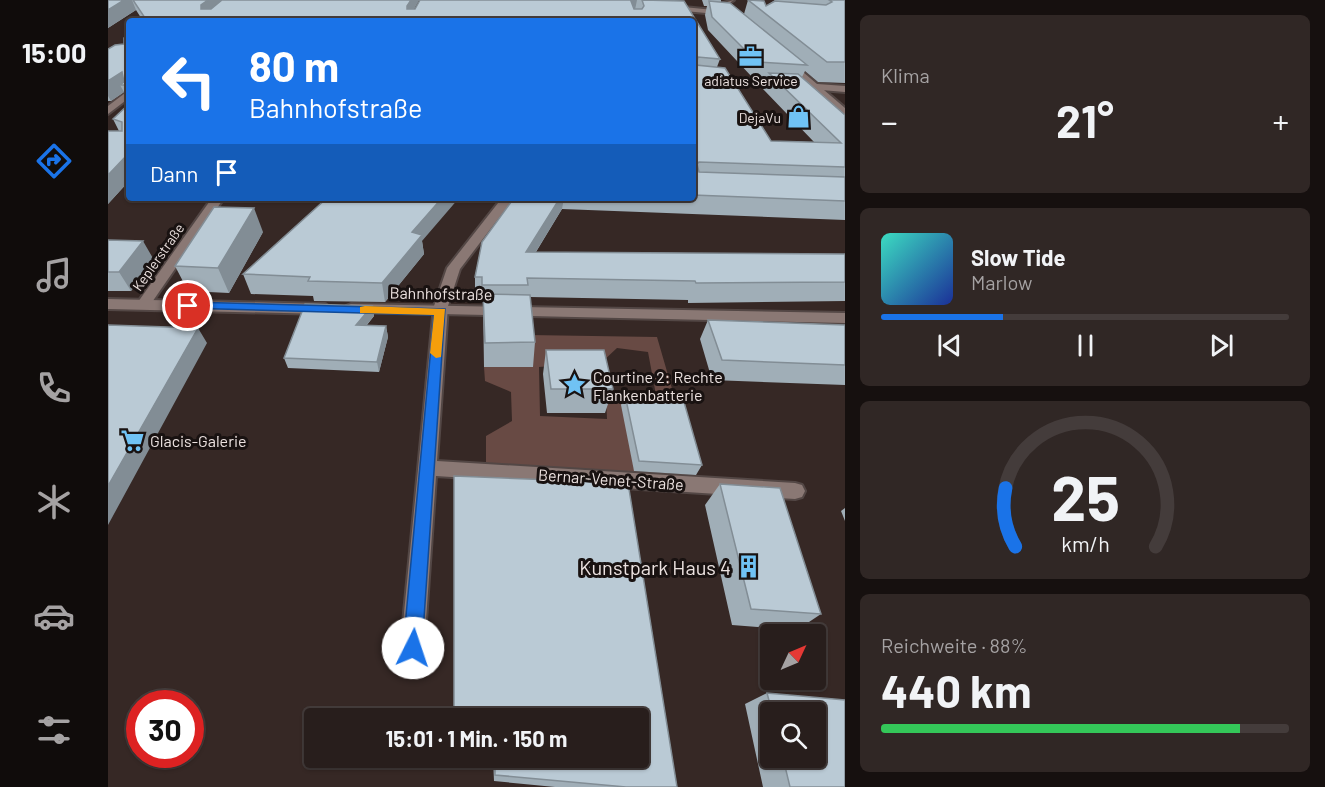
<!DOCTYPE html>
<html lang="de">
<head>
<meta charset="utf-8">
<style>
	:root { --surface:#281e1c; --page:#302725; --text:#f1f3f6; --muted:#a5a2a3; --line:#443c3b; --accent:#1a73e8 }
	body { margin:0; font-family:Barlow,sans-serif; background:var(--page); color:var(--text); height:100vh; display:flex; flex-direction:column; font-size:22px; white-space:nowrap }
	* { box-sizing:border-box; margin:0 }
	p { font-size:20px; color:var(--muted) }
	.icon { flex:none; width:33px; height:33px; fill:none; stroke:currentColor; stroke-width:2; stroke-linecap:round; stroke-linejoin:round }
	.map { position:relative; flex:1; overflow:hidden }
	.side { display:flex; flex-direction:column; gap:15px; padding:15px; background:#16100f; width:480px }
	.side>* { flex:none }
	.top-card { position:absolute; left:18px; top:18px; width:570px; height:183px; border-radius:6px; box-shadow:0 2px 4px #0004,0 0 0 2px var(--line); background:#1a73e8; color:#fff; overflow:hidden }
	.needle { width:39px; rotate:46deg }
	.controls { position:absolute; left:652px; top:624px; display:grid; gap:12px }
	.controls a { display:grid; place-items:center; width:66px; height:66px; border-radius:6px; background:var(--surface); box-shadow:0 2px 4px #0004,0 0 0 2px var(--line); font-size:30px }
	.speed { position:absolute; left:18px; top:690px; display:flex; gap:12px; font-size:30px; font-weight:700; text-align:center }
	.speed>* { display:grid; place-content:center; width:78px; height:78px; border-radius:50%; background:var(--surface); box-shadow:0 2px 4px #0004,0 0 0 2px var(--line); line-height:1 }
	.speed .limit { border:9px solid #d22; background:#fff; color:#111 }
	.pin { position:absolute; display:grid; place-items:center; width:51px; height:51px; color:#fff; margin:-26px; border:3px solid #fff; border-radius:50%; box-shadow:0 2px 6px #0007 }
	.me { position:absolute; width:66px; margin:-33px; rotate:4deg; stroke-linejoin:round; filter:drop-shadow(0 0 4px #0008) }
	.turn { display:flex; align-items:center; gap:21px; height:126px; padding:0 24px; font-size:27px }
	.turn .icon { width:78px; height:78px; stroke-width:2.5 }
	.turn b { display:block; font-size:42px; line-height:51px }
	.then { display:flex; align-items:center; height:57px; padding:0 24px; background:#0003; gap:12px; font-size:22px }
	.big { font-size:45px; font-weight:700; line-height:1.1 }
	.side .widget { flex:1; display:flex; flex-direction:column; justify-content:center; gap:9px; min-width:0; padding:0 21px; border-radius:9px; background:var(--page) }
	.side .dial { align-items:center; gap:0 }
	.dial svg { height:156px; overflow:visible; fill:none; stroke:var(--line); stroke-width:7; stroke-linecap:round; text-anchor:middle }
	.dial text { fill:var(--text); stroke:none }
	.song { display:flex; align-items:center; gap:18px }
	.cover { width:72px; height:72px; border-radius:9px; background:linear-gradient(135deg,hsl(170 70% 55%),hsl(230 70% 35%)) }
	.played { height:6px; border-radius:3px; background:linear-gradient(90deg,var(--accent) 30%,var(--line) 30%) }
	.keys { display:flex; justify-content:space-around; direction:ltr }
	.heat { display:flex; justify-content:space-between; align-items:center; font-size:33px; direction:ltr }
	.charge { height:9px; border-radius:4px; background:linear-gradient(90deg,#34c759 88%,var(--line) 0) }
	.trip { position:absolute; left:196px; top:708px; width:345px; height:60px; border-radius:6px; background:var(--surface); box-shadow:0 2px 4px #0004,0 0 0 2px var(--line); font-weight:700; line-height:60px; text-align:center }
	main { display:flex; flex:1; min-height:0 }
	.menu { display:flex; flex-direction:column; width:108px; justify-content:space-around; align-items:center; background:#100c0b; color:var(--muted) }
	.menu .icon { width:42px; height:42px }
	.menu .current { color:var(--accent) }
	.menu b { font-size:27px; color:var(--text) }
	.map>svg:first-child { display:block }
	.green { fill:#684a44; fill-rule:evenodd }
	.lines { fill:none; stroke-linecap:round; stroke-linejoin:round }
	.minor-casing { stroke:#534745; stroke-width:4 }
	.tertiary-casing { stroke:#534745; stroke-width:4 }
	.secondary-casing { stroke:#534745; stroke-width:4 }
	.minor { fill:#8a7874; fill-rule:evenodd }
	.tertiary { fill:#8a7874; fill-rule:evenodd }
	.secondary { fill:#8a7874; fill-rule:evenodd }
	.wall { fill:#a0aeb7; fill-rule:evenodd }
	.shaded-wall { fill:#828d95 }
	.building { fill:#bacad5; stroke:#828d95; stroke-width:1.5 }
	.route { fill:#1a73e8; stroke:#114b97; stroke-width:1.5 }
	.slow { fill:#f59e0b }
	.labels { text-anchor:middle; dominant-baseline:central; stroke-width:6; stroke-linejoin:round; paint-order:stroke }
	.far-poi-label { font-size:14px; fill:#ece2e0; stroke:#191211 }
	.far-street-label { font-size:14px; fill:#ece2e0; stroke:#191211 }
	.street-label { font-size:16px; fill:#ece2e0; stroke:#191211 }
	.poi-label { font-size:16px; fill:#ece2e0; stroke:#191211; text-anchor:start }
	.near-poi-label { font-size:20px; fill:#ece2e0; stroke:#191211; text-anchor:end }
</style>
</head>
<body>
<main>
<nav class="menu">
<b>15:00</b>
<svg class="icon current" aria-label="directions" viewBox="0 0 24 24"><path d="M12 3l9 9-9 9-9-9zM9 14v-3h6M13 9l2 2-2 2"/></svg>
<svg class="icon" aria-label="music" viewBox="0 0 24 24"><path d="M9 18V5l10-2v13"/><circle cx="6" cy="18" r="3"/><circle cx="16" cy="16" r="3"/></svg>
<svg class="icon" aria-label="phone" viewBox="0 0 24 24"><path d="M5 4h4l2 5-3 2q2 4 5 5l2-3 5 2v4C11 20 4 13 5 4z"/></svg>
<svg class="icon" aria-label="climate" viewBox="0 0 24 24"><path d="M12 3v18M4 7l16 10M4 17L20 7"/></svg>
<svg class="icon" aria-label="car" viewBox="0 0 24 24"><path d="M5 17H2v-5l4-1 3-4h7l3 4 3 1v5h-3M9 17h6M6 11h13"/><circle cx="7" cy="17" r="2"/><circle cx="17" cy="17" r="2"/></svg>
<svg class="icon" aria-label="filters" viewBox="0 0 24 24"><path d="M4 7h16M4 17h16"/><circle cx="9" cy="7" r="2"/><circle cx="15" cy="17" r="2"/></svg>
</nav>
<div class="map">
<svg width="737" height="787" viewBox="0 0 737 787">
	<rect width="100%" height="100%" fill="#362825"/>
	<!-- green -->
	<path class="green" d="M421,335L549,337L569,406L514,405L527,474L378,466V436L404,421L403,392L377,381L376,367H424ZM509,348L540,352L548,395L498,396L499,419L432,416L431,367L494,362Z"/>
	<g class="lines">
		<defs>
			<path id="minor" d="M585,75L737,86V92L585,79Z
				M21,90V98L0,114V106Z
				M104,198H116L40,308H30L28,305L30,302Z
				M394,198H406L352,269L340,306L329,461L687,483L694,485L697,491L694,497L687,499L328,476L315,664L311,672L303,676L295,672L291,664L326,306L339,268Z"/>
			<path id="tertiary" d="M0,299L217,304L224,309L217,314L0,309Z
				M243,304L737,313V323L238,312L236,309L238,306Z"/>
			<path id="secondary" d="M537,0H545L555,5L616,11L612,4L626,0L618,5L629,17L626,19L620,15L554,9Z
				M675,60H681L737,108V116L675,64Z"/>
		</defs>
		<!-- minor casing -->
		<use href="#minor" class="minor-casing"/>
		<!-- tertiary casing -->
		<use href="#tertiary" class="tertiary-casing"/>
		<!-- secondary casing -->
		<use href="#secondary" class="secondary-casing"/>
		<!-- minor -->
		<use href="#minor" class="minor"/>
		<!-- tertiary -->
		<use href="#tertiary" class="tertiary"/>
		<!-- secondary -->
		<use href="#secondary" class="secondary"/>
	</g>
	<!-- wall -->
	<path class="wall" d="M0,0H311L306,9H307L312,0H550L576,1L612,59L609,67L617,68L663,141L706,142L655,89L659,78L644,77L600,30L597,15L599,6H596L594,0H613V2L622,3L636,14L640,0L656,1L658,6L667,0H665H737V83L710,82L697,71L694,77L737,115V220L454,209L428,252L737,254V301L580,303V300L422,297L427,342L425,367H376L375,304L374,297H367V277L374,242L406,198H585V21H35L28,10L0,28Z
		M21,35V101L16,92L3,101H0V49L16,44Z
		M21,104V181L0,204L11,131L5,119Z
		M155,232L121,293L80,291L67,266Z
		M0,240L46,260L23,291H0Z
		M314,241L316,254L277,302L206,301L205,296L143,294L135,274Z
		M264,306L266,316L259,325L278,326L280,337L271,372L180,368L176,358Z
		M600,320L737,325V385L604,380L592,339Z
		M438,350L505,389L497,413H439L435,374Z
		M517,395L594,465L588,475L526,471L513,405Z
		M346,476L520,483L569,787H447L386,781L385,758H531V718H346Z
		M612,484L713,614L689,630L624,625L597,505Z
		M737,508V521L733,511Z
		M659,693L737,700V787H655L637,704ZM663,712H708V758H663Z"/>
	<!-- shaded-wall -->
	<path class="shaded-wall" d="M16,0H24L28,10L0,28V10Z
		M100,0H120L98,19L93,9V5Z
		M303,0H311L300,20L299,6Z
		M525,0H529L527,10L523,1Z
		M14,72L20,85H12L16,92L3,101L0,96V81Z
		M19,155L21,159V181L0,204V175Z
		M334,198H351L314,241L316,254L277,302L274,283L304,232Z
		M452,198H456L454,209L416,271L418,252Z
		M146,208L155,232L121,293L110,268Z
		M35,241L46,260L23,291L11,272Z
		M264,306L266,316L250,335L248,325Z
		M278,326L280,337L271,372L269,362Z
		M90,328L99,343L0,525V486Z"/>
	<!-- building -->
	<path class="building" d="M0,0H16L0,10Z
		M25,0H100L93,5V9H103L114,0H303L299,6V9H307L312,0H525L523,1L526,9H534L536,6L534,0L576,1L612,59L590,57L588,65L617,68L663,141L733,143L661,73L690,74L737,115V167L591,162L589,164L591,172L737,177V201L585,195V21H39Z
		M640,0L656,1L658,6L667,1L718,5L724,2L721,0H737V62H719Z
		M601,1L622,3L699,65L649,62L604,17Z
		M21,35V85H12L16,82L14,72L0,81V49L7,45L16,44V38Z
		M21,104V155H19L0,175V131H14V122L5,119Z
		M219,198H334L304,232L314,235L274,283L200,281L202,277L135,274Z
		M406,198H452L418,252L737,254V282L588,283L587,281L419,278L420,285H374V277H367L374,242Z
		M106,207L146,208L110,268L67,266Z
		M0,240L35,241L11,272H0Z
		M375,294L422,295L427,342L377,343Z
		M197,304L264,306L248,325L278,326L269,362L176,358Z
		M600,320L737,325V365L614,360Z
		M0,325L90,328L0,486Z
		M438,350H496L505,389H443Z
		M517,395H574L594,465L531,461Z
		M346,476L520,483L569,787H518L387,775V758H531V718H365V716H346Z
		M612,484L672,488L713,614L643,609Z
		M659,693L737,700V787H682L675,758H708V712H664Z"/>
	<!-- route -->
	<path class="route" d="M80,302L337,309L314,648L311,654L305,657L298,654L295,648L326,315L76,308V303Z"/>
	<!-- slow -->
	<path class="slow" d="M257,306L337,309L333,357L328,358L322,353L326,315L252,313V307Z"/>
	<!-- icons -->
	<defs>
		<symbol id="office-bare" viewBox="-9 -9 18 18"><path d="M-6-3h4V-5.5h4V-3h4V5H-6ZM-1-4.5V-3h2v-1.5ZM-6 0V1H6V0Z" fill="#70c2f4" stroke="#191211" stroke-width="2.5" paint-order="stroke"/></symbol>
		<symbol id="shop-bare" viewBox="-9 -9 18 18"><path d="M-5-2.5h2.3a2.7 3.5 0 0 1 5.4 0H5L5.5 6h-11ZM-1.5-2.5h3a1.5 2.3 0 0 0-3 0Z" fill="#70c2f4" stroke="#191211" stroke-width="2.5" paint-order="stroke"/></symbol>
		<symbol id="sight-bare" viewBox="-9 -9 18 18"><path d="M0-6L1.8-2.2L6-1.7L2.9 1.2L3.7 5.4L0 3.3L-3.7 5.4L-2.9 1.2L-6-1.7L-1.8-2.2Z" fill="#70c2f4" stroke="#191211" stroke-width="2.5" paint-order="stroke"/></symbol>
		<symbol id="supermarket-bare" viewBox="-9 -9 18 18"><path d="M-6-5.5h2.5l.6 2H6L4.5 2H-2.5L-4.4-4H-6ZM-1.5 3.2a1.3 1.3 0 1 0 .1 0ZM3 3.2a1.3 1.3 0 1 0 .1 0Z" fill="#70c2f4" stroke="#191211" stroke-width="2.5" paint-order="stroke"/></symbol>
		<symbol id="building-bare" viewBox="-9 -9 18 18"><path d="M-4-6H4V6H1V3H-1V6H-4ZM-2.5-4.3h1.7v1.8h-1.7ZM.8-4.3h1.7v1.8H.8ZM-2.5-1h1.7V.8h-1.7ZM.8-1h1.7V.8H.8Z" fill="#70c2f4" stroke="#191211" stroke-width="2.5" paint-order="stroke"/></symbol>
	</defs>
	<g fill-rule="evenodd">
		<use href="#office-bare" x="626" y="40" width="33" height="33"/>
		<use href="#shop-bare" x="674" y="100" width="33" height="33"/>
		<use href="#sight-bare" x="450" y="368" width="33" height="33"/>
		<use href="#supermarket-bare" x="8" y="424" width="33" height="33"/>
		<use href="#building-bare" x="624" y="550" width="33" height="33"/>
	</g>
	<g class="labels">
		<!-- far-poi labels -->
		<g class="far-poi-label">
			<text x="643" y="80">adiatus Service</text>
			<text x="673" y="117" text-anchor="end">DejaVu</text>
		</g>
		<!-- far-street labels -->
		<g class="far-street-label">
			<text transform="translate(50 257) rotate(-55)">Keplerstraße</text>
		</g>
		<!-- street labels -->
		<g class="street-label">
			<text transform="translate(333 293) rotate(1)">Bahnhofstraße</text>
			<text transform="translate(503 479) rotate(4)">Bernar-Venet-Straße</text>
		</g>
		<!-- poi labels -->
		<g class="poi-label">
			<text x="485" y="376">Courtine 2: Rechte<tspan x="485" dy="18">Flankenbatterie</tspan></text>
			<text x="42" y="440">Glacis-Galerie</text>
		</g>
		<!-- near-poi labels -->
		<g class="near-poi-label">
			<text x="623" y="567">Kunstpark Haus 4</text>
		</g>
	</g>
</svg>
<div class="controls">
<a><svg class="needle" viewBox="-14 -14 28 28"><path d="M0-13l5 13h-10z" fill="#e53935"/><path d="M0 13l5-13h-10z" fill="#a5a2a3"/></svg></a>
<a><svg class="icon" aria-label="search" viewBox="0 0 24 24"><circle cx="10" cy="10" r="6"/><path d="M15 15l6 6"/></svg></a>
</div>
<div class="speed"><div class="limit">30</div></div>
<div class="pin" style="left:80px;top:306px;background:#d93025"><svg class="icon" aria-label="arrive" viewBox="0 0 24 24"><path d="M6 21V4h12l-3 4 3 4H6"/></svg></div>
<svg class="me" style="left:305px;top:648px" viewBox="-20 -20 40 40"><circle r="19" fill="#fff"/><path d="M0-13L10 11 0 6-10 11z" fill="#1a73e8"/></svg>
<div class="trip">15:01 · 1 Min. · 150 m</div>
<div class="top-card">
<div class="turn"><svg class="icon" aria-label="left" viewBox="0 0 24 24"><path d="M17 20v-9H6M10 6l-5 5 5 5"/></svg><div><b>80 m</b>Bahnhofstraße</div></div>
<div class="then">Dann<svg class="icon" aria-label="arrive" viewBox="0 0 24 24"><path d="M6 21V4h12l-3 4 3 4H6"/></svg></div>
</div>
</div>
<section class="side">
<div class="widget"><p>Klima</p>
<div class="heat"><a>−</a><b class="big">21°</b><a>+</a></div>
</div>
<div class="widget">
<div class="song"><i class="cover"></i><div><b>Slow Tide</b><p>Marlow</p></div></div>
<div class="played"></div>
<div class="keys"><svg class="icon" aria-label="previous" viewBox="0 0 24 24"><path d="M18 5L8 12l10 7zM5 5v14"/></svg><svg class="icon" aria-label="pause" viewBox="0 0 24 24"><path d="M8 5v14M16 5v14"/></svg><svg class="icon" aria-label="next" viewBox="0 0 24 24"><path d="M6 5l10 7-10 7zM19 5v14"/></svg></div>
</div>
<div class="widget dial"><svg viewBox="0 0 100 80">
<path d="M14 69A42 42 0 1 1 86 69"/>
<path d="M14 69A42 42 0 0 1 9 39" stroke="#1a73e8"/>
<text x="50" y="56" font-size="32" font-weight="700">25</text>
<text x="50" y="72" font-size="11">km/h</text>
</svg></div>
<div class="widget"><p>Reichweite · 88%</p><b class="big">440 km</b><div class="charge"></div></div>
</section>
</main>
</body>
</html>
